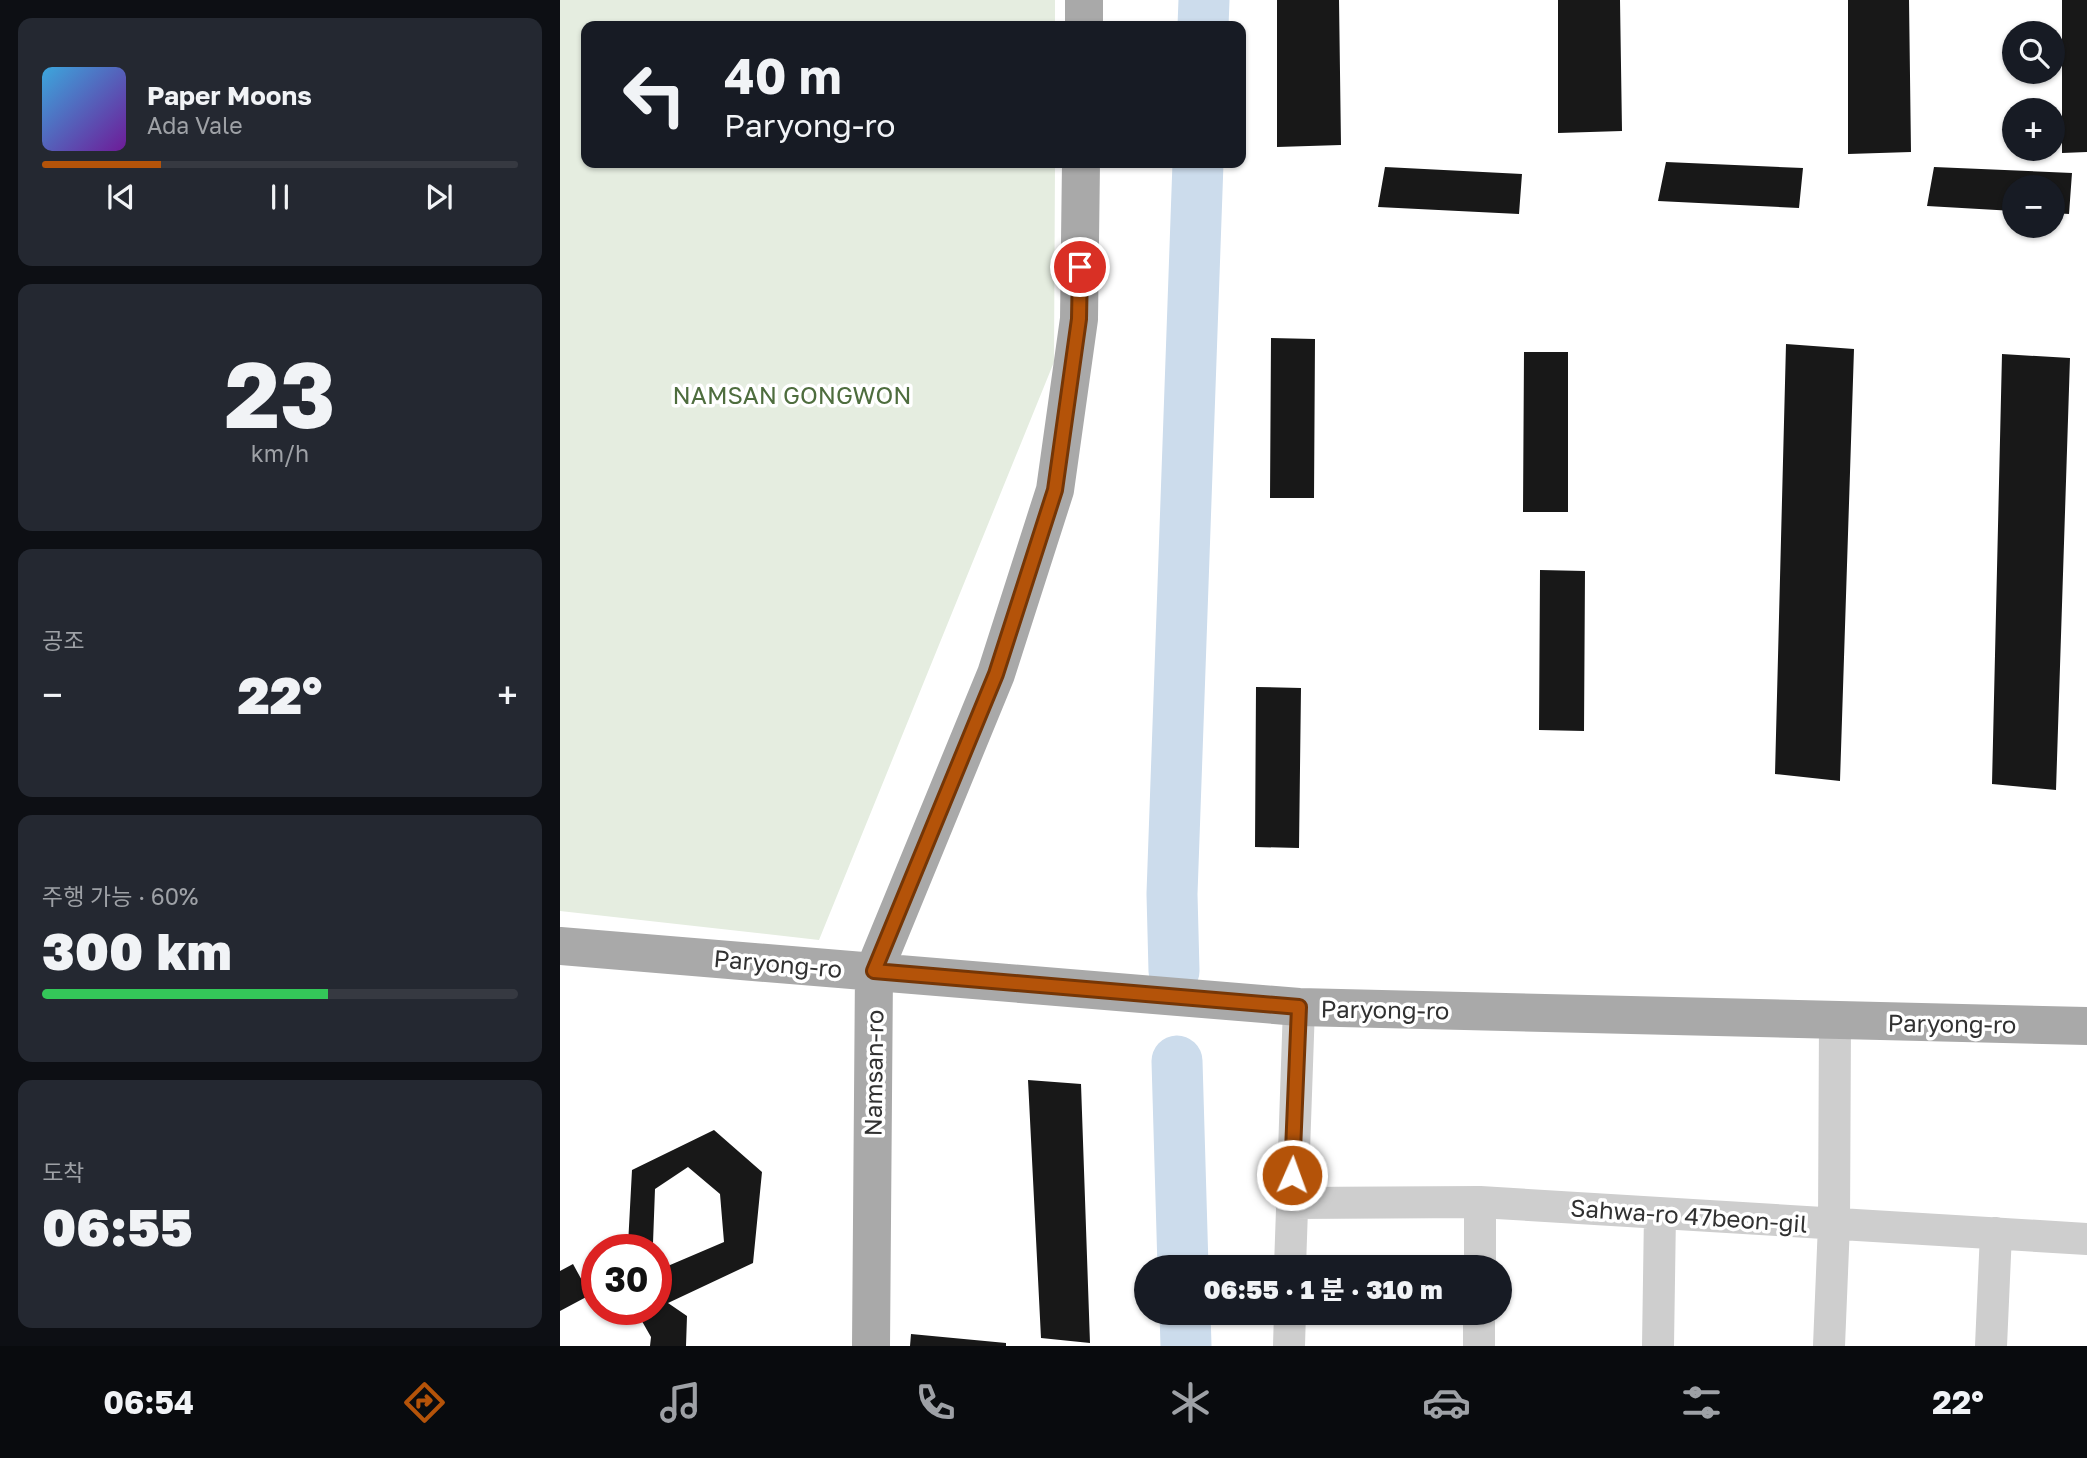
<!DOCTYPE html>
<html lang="ko">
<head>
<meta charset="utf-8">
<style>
	:root { --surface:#171b24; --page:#242831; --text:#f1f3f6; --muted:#9ea1a6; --line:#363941; --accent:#b45309 }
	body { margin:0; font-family:"Golos Text","Noto Sans KR",sans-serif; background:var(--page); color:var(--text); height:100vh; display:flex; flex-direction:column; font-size:26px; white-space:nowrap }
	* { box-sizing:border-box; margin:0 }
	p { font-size:23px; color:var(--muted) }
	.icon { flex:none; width:38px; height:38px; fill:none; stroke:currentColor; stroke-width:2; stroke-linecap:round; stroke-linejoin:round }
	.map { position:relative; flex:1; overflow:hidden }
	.side { display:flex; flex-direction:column; gap:18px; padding:18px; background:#0d0f14; width:560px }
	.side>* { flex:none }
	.top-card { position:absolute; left:21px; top:21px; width:665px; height:147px; border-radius:14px; box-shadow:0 2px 5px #0004; background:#171b24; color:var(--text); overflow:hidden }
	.buttons { position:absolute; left:1442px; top:21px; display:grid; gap:14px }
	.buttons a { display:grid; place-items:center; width:63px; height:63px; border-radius:50%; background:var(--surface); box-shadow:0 2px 5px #0004; font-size:35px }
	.speed { position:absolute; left:21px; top:1234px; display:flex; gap:14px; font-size:35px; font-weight:700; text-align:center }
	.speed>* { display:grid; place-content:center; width:91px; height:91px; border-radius:50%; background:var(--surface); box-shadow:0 2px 5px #0004; line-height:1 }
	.speed .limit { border:10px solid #d22; background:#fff; color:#111 }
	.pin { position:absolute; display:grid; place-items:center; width:60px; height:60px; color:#fff; margin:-30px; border:4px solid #fff; border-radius:50%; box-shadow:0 2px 7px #0007 }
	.me { position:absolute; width:77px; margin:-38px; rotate:2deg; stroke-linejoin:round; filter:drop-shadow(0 0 5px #0008) }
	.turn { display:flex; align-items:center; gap:24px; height:147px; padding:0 28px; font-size:32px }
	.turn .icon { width:91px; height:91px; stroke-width:2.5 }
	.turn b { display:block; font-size:49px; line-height:60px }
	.big { font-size:52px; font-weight:800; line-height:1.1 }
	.side .widget { flex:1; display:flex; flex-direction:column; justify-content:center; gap:10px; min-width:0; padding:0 24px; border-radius:14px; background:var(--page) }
	.side .dial { align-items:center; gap:0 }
	.dial b { font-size:91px; line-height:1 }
	.song { display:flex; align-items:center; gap:21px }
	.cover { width:84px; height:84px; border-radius:10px; background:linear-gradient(135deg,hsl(200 70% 55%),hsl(280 70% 35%)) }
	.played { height:7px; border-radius:4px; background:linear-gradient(90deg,var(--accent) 25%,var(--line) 25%) }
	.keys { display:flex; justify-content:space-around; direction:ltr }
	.heat { display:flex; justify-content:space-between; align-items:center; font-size:38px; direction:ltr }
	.charge { height:10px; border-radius:5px; background:linear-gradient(90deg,#34c759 60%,var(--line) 0) }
	.trip { position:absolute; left:574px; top:1255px; width:378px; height:70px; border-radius:35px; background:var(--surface); box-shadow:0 2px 5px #0004; font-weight:800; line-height:70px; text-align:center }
	.dock { display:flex; height:112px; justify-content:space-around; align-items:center; background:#090b0e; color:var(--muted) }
	.dock .icon { width:49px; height:49px }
	.dock .selected { color:var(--accent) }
	.dock b { font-size:32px; color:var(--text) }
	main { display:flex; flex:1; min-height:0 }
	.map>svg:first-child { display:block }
	.green { fill:#e5ede0 }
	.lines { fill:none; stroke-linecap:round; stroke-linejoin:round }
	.river { stroke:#ccdcec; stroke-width:51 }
	.building { fill:#181818 }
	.minor { stroke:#cecece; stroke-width:32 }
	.major { stroke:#a9a9a9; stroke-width:38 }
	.route-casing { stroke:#753606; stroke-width:18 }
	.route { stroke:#b45309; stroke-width:12 }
	.labels { text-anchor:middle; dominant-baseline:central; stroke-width:7; stroke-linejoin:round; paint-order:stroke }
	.park-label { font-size:24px; fill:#4e6d3e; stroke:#fff }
	.street-label { font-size:24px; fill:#313131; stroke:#fff }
</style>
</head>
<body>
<main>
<section class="side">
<div class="widget">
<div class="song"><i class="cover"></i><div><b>Paper Moons</b><p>Ada Vale</p></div></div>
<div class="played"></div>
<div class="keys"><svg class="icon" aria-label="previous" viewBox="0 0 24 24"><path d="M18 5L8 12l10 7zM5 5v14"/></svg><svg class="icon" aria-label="pause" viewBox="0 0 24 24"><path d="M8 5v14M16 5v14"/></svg><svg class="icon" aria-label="next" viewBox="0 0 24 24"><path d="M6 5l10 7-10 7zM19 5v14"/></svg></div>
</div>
<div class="widget dial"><b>23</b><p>km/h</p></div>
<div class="widget"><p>공조</p>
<div class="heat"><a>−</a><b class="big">22°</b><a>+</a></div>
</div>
<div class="widget"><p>주행 가능 · 60%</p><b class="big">300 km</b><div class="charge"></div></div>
<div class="widget"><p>도착</p><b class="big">06:55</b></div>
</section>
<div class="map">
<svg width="1527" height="1346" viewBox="0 0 1527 1346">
	<rect width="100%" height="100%" fill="#fff"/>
	<!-- green -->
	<path class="green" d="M0,0H495V26H26V163H495L494,362L259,940L0,911Z"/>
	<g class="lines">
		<!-- river -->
		<path class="river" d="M643,26L644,0
			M614,971L612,894L638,163
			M617,1061L623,1267
			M625,1312L626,1346"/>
	</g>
	<!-- building -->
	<path class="building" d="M717,0H779L781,145L717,147Z
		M998,0H1060L1062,131L998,133Z
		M1288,0H1349L1351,152L1288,154Z
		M1502,0H1527V152L1502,153Z
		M1106,162L1243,168L1239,208L1098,201Z
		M825,167L962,174L959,214L818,207Z
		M1374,167L1512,173L1509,214L1493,213V187H1454V211L1367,206Z
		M711,338L755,339L754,498H710Z
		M1226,344L1294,349L1280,781L1215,774Z
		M964,352H1008V512H963Z
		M1442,354L1510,358L1496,790L1432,784Z
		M980,570L1025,571L1024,731L979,730Z
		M696,687L741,688L739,848L695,847Z
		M468,1080L521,1084L530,1343L481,1338Z
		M154,1130L202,1172L193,1263L108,1303L127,1316L126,1346H90L91,1337L75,1309H96V1271L164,1242L160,1194L128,1167L95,1189L93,1243L68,1245L72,1170Z
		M13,1264L30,1295L0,1311V1271Z
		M351,1334L446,1343V1346H350Z"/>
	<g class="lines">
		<!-- minor -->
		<path class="minor" d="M731,1203L920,1202L1527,1239
			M730,1267L739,1007
			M920,1267V1202
			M729,1346L730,1312
			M919,1346V1312
			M1098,1346L1100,1213
			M1269,1346L1274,1224L1275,1020
			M1431,1346L1436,1233"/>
		<!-- major -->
		<path class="major" d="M524,26V0
			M0,946L739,1007L1527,1026
			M311,1346L314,971L436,674L495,490L519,319L521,163"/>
	</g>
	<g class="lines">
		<defs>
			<path id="route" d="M520,267L519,319L495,490L436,674L314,971L739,1007L732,1175"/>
		</defs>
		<!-- route casing -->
		<use href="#route" class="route-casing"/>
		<!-- route -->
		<use href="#route" class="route"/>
	</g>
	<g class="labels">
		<!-- park labels -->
		<g class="park-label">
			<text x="232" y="394">NAMSAN GONGWON</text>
		</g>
		<!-- street labels -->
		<g class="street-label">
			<text transform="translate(218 963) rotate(5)">Paryong-ro</text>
			<text transform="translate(825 1009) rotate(1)">Paryong-ro</text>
			<text transform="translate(1392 1023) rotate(1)">Paryong-ro</text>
			<text transform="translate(313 1073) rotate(-89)">Namsan-ro</text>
			<text transform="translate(1129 1215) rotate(4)">Sahwa-ro 47beon-gil</text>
		</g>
	</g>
</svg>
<div class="buttons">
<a><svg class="icon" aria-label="search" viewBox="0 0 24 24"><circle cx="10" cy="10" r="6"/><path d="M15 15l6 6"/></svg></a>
<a>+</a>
<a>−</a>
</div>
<div class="speed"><div class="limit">30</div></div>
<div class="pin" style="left:520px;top:267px;background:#d93025"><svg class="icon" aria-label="arrive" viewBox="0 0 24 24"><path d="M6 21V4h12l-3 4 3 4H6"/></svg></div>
<svg class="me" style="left:732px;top:1175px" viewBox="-20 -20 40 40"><circle r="17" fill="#b45309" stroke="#fff" stroke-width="3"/><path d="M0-11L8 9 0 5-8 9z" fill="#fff"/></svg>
<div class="trip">06:55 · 1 분 · 310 m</div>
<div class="top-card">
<div class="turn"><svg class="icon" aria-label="left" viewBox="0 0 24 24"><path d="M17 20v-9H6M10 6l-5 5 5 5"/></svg><div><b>40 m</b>Paryong-ro</div></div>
</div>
</div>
</main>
<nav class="dock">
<b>06:54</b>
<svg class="icon selected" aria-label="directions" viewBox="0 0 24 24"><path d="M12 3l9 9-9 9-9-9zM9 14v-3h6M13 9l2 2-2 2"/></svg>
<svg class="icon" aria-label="music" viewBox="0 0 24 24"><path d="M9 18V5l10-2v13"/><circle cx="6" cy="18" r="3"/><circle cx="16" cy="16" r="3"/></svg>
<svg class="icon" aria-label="phone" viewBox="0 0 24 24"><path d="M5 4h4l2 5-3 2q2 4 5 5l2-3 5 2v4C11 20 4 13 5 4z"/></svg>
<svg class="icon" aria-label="climate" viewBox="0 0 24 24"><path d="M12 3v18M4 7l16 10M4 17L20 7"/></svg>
<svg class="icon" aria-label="car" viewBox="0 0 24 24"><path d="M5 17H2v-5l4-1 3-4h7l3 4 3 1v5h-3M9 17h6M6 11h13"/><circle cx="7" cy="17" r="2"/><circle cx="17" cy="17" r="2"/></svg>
<svg class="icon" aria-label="filters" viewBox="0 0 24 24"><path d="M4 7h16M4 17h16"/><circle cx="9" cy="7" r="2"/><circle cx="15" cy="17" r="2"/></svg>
<b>22°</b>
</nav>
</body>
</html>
